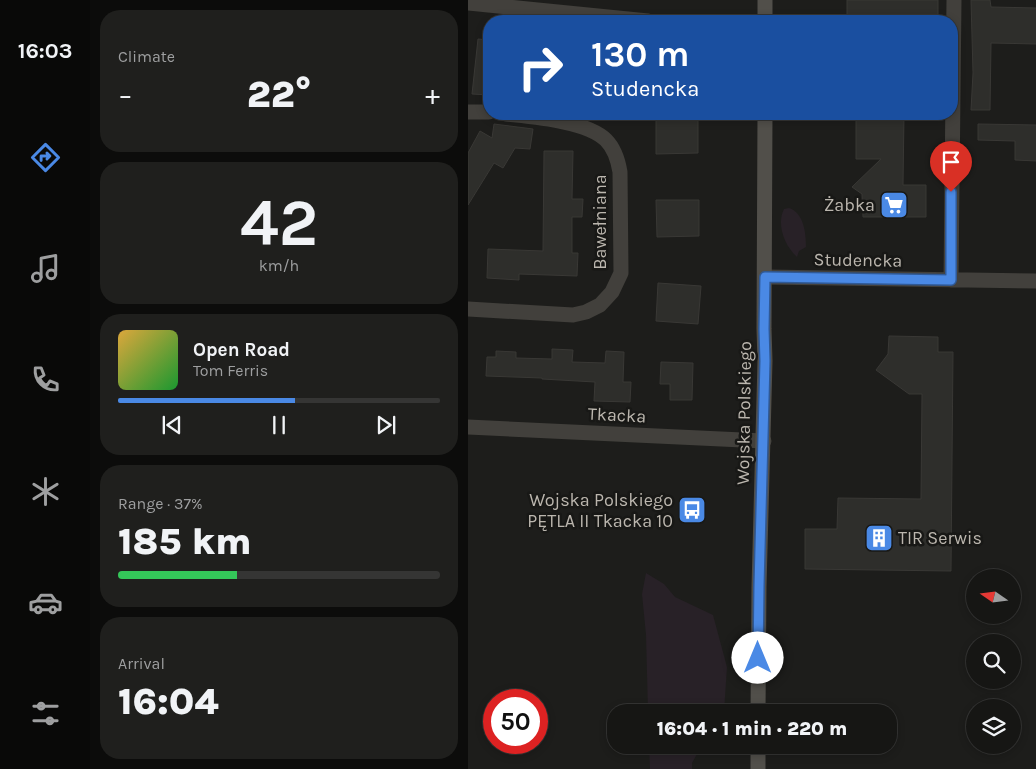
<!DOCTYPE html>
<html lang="en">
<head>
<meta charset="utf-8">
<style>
	:root { --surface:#161614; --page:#1f1f1d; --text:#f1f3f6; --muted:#9e9fa0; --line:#353534; --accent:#4a89e5 }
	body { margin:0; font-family:Karla,sans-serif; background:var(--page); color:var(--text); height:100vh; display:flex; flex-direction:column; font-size:19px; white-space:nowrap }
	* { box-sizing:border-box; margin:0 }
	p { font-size:16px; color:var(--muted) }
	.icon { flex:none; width:28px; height:28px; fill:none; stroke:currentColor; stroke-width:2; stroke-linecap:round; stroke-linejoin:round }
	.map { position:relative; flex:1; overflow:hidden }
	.sheet { display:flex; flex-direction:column; gap:10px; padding:10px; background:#0c0c0b; width:378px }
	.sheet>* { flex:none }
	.hud { position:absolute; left:15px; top:15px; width:475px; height:105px; border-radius:20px; box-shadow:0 2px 8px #0003,0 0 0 1px var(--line); background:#1a4fa0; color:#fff; overflow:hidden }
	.needle { width:32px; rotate:284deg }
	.tools { position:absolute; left:498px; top:569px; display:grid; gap:10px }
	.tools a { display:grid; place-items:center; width:55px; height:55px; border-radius:50%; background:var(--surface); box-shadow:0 2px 8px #0003,0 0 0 1px var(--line); font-size:25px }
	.speed { position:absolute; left:15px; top:689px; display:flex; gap:10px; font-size:25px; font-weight:700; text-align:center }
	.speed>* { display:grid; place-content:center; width:65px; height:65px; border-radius:50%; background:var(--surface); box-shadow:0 2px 8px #0003,0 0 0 1px var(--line); line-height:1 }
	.speed .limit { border:8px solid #d22; background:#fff; color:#111 }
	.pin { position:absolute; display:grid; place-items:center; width:42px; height:42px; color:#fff; margin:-51px -21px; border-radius:50% 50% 50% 0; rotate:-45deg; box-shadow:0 0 5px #0007 }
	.pin .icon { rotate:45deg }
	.me { position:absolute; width:55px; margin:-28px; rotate:0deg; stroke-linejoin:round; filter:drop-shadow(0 0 4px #0008) }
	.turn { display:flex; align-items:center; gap:18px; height:105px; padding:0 25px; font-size:22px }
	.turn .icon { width:65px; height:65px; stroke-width:2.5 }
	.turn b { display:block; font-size:35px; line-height:42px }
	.big { font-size:38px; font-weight:800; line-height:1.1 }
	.sheet .tile { flex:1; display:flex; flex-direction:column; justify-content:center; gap:8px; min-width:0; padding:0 18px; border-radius:20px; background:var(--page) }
	.sheet .dial { align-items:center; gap:0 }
	.dial b { font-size:65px; line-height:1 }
	.song { display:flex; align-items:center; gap:15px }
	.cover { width:60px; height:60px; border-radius:8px; background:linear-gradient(135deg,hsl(40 70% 55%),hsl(130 70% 35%)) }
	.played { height:5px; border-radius:2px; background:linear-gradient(90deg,var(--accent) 55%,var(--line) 55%) }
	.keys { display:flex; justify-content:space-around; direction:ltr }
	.heat { display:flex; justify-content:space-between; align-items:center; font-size:28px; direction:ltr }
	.charge { height:8px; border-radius:4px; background:linear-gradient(90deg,#34c759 37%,var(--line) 0) }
	.trip { position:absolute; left:139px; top:704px; width:290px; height:50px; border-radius:20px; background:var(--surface); box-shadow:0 2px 8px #0003,0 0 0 1px var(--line); font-weight:800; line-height:50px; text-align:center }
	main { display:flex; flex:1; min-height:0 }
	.tabs { display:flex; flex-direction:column; width:90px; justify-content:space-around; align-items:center; background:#090908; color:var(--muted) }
	.tabs .icon { width:35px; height:35px }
	.tabs .current { color:var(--accent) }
	.tabs b { font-size:22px; color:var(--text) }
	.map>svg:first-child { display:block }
	.green { fill:#282127 }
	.building { fill:#2e2e2b; stroke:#393835 }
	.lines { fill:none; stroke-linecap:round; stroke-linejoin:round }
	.street { stroke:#42403c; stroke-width:15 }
	.secondary { stroke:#514f4a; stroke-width:15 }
	.route-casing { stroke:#305995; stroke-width:12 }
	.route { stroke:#4a89e5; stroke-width:9 }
	.labels { text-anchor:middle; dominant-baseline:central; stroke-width:5; stroke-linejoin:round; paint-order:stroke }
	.poi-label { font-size:18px; fill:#bbb6ae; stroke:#181816; text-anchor:end }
	.street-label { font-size:18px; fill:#bbb6ae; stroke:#181816 }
</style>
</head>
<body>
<main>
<nav class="tabs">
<b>16:03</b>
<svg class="icon current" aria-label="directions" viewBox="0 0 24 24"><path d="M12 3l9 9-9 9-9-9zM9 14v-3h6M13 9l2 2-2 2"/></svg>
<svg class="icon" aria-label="music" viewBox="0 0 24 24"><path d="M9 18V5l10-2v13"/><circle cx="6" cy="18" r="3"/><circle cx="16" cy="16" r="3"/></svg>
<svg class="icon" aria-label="phone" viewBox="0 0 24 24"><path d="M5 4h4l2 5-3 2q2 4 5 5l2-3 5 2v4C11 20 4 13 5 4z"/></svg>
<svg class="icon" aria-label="climate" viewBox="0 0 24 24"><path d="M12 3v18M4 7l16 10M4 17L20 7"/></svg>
<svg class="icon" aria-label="car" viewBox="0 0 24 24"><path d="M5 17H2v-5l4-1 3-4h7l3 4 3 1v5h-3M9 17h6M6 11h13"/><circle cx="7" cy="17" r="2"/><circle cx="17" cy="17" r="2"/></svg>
<svg class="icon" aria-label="filters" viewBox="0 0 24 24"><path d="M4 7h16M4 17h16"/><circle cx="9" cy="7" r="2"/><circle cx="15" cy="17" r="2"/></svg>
</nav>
<section class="sheet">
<div class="tile"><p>Climate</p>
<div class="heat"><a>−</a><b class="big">22°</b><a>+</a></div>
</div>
<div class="tile dial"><b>42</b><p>km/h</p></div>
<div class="tile">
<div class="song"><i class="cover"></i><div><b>Open Road</b><p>Tom Ferris</p></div></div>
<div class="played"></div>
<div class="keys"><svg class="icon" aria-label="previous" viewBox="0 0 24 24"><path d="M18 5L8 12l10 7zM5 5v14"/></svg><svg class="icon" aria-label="pause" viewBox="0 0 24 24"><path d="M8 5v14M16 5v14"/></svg><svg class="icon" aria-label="next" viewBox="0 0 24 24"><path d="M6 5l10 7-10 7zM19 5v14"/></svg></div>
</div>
<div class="tile"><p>Range · 37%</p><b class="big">185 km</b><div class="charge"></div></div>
<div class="tile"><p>Arrival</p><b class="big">16:04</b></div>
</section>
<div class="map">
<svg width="569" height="769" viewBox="0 0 569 769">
	<rect width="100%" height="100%" fill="#1d1d1b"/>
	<!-- green -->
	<path class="green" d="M321,208C336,213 338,233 338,247L331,251L329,257C317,246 308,225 316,209Z
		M178,573L196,584L207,597L245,615L259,667L256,712H180L178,635L174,594Z
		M181,745H234L224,763V769H182Z"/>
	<!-- building -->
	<path class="building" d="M379,0H470V21H379Z
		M503,0H522L523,7L569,8V44L523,43L522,110H503L505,73Z
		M10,39L21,40V95L4,94Z
		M388,114H436L435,185H458V217H395L394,194L384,187L413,159H388Z
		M188,117H230V153L188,154Z
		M26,124L65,129L62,149L47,148L35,168L26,163L0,205V153L12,131L24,138Z
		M510,124L569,125V161L547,160V141L510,140Z
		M76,151H105L104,199H115L114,217H104V253H110L109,276L51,274V280L19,278L20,249L75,251Z
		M188,200H231V236L189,237Z
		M190,283L233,286L230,324L188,321Z
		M421,336L470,337V352H485L483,571L337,569V529H369L370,498L453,499L454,394H441L408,370L420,354Z
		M84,349L105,350L104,362L137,363L138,351L156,352L155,382H163L162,402L126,401L127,382L74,379V378L18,376L19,357H28V351L48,352V358L84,359Z
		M193,362L225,363L224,400H202V384H192Z"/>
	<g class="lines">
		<!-- street -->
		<path class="street" d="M0,3L180,21
			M0,112H21
			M297,277L569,281
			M483,280L486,0
			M0,309L105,315L118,312L132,305L144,292L153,273L152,172C150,160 147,149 138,140C119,121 65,117 38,114
			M0,427L296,441"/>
		<!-- secondary -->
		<path class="secondary" d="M297,0V21
			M290,712L291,587L297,361L296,329L297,114
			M290,769V745"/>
	</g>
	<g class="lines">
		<defs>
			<path id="route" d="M290,658L291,586L297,361L296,329L297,277L483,280V192"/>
		</defs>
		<!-- route casing -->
		<use href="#route" class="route-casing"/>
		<!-- route -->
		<use href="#route" class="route"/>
	</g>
	<!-- icons -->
	<defs>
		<symbol id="supermarket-square" viewBox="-11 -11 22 22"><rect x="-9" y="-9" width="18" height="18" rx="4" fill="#4a89e5" stroke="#181816"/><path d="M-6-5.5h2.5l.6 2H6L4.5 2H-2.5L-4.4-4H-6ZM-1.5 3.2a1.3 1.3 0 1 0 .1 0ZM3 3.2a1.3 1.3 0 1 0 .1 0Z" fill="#fff"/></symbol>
		<symbol id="bus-square" viewBox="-11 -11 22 22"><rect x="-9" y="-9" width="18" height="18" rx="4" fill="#4a89e5" stroke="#181816"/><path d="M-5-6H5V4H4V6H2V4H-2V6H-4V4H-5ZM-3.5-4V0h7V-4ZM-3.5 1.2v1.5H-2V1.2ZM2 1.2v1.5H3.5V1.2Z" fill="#fff"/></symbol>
		<symbol id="building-square" viewBox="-11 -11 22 22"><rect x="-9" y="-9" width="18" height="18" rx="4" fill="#4a89e5" stroke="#181816"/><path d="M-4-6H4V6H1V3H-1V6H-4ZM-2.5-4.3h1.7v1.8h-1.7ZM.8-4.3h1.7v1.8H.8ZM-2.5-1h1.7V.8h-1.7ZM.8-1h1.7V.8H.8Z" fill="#fff"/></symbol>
	</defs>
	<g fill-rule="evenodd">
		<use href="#supermarket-square" x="410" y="189" width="32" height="32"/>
		<use href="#bus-square" x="208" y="494" width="32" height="32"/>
		<use href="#building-square" x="395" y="522" width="32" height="32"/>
	</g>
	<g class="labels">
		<!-- poi labels -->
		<g class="poi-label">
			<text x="407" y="205">Żabka</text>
			<text x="205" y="500">Wojska Polskiego<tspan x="205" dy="21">PĘTLA II Tkacka 10</tspan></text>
			<text x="430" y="538" text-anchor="start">TIR Serwis</text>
		</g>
		<!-- street labels -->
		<g class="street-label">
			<text transform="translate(132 222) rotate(-90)">Bawełniana</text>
			<text transform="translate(390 260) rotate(1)">Studencka</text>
			<text transform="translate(276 413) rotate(-89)">Wojska Polskiego</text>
			<text transform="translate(149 415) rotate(3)">Tkacka</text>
		</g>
	</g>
</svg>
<div class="tools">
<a><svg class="needle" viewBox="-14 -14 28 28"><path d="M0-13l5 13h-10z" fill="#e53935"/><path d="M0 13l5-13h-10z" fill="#9e9fa0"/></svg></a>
<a><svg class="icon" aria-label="search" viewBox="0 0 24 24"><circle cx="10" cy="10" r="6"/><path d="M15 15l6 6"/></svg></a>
<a><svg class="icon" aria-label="layers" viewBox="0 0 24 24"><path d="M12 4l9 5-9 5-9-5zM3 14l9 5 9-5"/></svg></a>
</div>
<div class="speed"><div class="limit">50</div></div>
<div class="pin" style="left:483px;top:192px;background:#d93025"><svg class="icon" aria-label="arrive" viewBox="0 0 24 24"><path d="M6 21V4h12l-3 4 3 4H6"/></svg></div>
<svg class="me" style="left:290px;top:658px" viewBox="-20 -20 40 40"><circle r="19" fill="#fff"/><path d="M0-13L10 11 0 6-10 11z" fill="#4a89e5"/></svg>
<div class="trip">16:04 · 1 min · 220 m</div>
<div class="hud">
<div class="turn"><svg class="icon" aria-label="right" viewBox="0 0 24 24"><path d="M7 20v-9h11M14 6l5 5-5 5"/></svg><div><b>130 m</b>Studencka</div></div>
</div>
</div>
</main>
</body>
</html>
